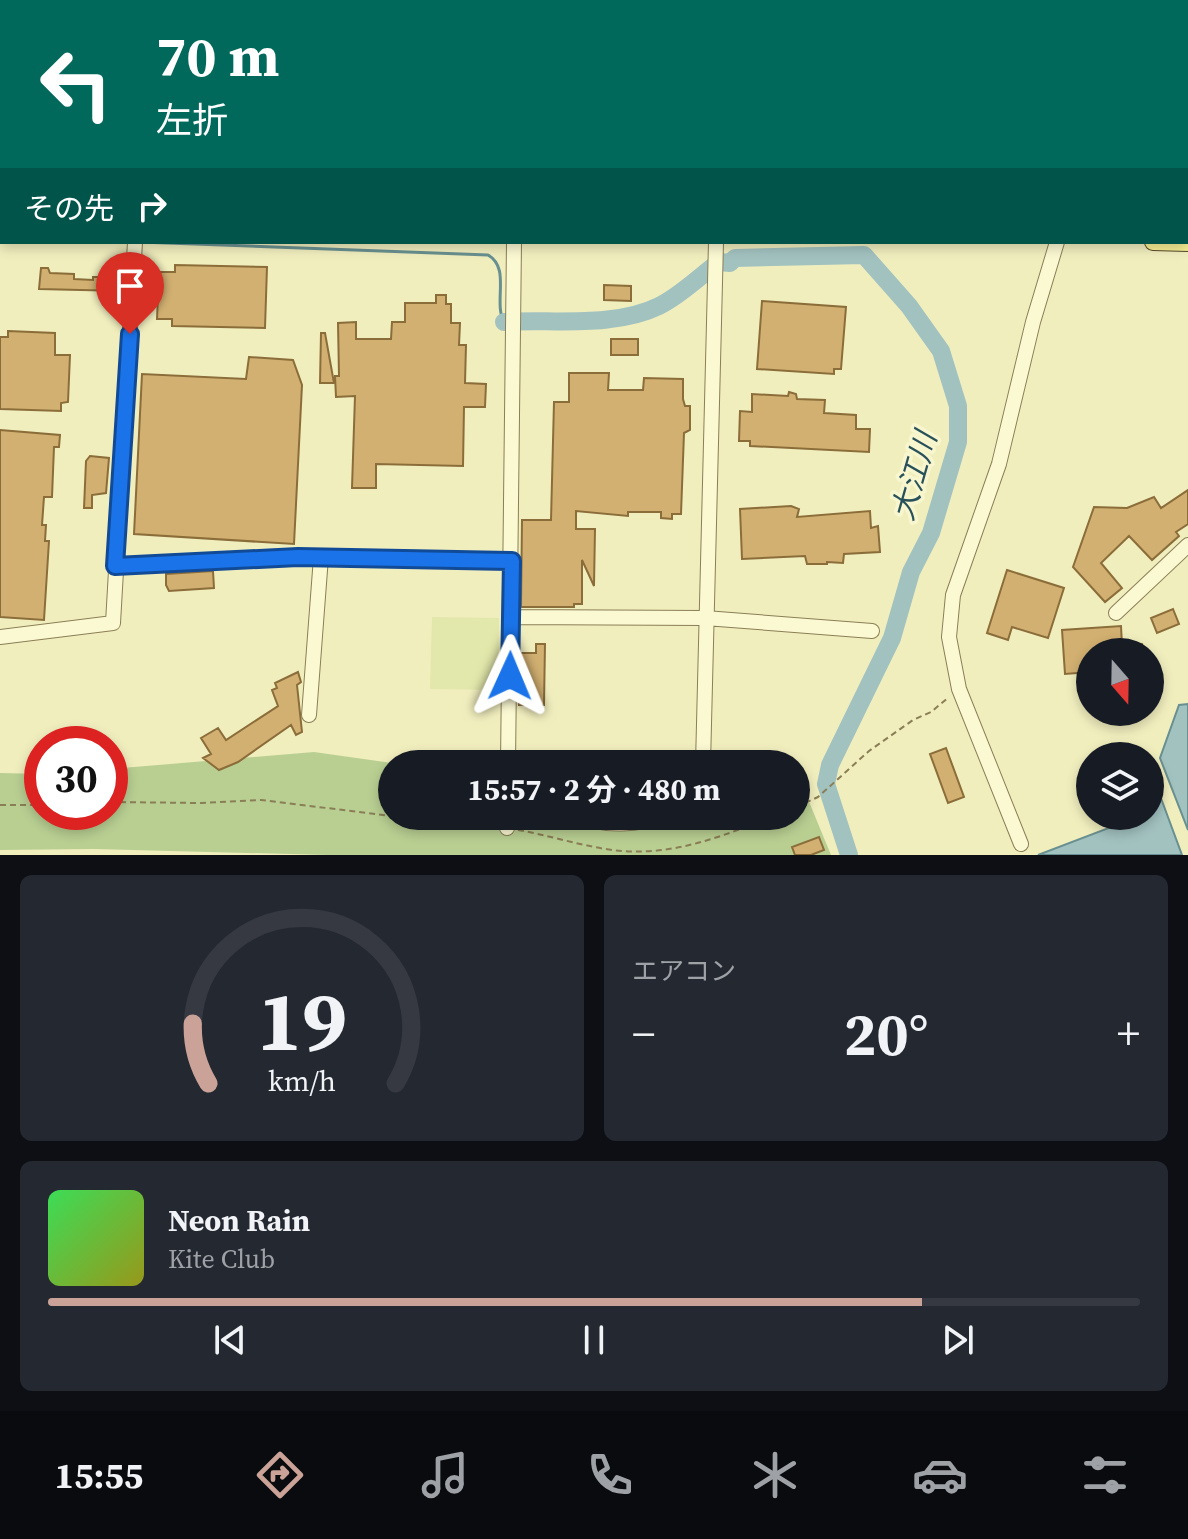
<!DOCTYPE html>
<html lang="ja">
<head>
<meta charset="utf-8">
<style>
	:root { --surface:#171b24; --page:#242831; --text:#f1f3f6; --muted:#9ea1a6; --line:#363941; --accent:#cba297 }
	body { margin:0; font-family:"Source Serif 4","Noto Sans JP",serif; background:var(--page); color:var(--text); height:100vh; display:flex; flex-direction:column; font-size:30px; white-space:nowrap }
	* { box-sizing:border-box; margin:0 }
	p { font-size:26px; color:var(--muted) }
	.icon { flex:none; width:44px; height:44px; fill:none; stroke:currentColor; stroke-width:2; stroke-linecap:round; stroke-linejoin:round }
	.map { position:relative; height:855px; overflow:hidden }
	.panel { display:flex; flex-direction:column; gap:20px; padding:20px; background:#0d0f14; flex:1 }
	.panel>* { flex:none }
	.hud { position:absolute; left:0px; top:0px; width:1188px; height:244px; box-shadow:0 4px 12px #0003; background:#00695c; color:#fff; overflow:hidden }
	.needle { width:52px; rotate:160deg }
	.buttons { position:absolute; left:1076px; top:638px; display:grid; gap:16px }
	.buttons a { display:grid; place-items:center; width:88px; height:88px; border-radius:50%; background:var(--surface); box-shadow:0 4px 12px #0003; font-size:40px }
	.speed { position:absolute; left:24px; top:726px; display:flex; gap:16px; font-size:40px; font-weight:700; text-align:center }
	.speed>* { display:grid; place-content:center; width:104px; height:104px; border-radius:50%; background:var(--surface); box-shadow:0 4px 12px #0003; line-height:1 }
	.speed .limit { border:12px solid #d22; background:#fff; color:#111 }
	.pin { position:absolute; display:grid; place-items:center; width:68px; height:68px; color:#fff; margin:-82px -34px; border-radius:50% 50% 50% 0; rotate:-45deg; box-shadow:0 0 8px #0007 }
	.pin .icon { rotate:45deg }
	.me { position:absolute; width:88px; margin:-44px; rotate:1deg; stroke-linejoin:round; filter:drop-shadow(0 0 6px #0008) }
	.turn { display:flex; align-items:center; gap:28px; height:168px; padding:0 24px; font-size:36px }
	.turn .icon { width:104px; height:104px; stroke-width:2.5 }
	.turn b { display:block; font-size:56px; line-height:68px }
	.then { display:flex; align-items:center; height:76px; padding:0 24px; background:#0003; gap:16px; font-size:30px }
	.big { font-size:60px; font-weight:700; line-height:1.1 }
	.panel .card { flex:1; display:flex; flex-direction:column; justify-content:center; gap:12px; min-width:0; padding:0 28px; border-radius:12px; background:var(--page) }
	.panel .dial { align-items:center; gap:0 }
	.dial svg { height:208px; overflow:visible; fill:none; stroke:var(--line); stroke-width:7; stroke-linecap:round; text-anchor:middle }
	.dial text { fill:var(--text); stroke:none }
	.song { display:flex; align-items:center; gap:24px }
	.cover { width:96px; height:96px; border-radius:12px; background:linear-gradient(135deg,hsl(130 70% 55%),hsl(60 70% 35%)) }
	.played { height:8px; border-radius:4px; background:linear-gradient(90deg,var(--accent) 80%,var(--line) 80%) }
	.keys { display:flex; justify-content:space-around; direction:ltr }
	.heat { display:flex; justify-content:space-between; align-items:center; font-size:44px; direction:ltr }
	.panel .tiles { flex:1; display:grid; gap:20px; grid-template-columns:1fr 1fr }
	.card:last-child { grid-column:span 2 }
	.trip { position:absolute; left:378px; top:750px; width:432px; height:80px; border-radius:40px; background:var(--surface); box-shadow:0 4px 12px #0003; font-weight:700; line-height:80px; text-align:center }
	.tab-bar { display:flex; height:128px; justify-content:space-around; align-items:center; background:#090b0e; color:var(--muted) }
	.tab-bar .icon { width:56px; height:56px }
	.tab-bar .selected { color:var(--accent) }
	.tab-bar b { font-size:36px; color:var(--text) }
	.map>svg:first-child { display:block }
	.farmland { fill:#e2e7ab }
	.green { fill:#b9cf92 }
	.water { fill:#a2c2c0; stroke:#699090; stroke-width:2 }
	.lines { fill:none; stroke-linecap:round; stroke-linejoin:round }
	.stream { stroke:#699090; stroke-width:3 }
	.river { stroke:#a2c2c0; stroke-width:18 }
	.building { fill:#d2b071; stroke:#8b6d3a; stroke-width:2 }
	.minor-casing { stroke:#8a7e56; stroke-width:16 }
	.major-casing { stroke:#574a2a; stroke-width:18 }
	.path { stroke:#8a7e56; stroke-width:2; stroke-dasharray:6 4; stroke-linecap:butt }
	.minor { stroke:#fbf9d2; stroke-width:14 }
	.major { stroke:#f7f093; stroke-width:16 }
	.route-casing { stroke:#114b97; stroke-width:20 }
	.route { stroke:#1a73e8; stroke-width:14 }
	.labels { text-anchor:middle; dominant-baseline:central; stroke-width:7; stroke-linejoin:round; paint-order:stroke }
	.water-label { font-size:30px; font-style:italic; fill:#295159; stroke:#f8f6ce }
</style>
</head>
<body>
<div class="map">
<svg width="1188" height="855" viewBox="0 0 1188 855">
	<rect width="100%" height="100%" fill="#f1eebe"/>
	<!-- farmland -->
	<path class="farmland" d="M432,617L499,618L498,690L430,689Z"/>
	<!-- green -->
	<path class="green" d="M314,752L399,764H392V816H551L566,822L700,825L730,816H796V795L805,792L831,855H328L94,849L0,850V773L42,774V812H110V769Z"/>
	<!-- water -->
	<path class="water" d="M1188,704V830L1160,758L1179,705Z
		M1155,782L1182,855H1038L1122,823L1120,816H1150V783Z"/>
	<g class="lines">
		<!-- stream -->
		<path class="stream" d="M140,242L488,255C511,268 493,302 504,322"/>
		<!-- river -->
		<path class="river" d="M504,322C551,319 615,328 659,306C680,296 700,276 719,262L730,263L735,258L864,255L909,306L941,351L958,406V442L931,533L911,572L892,638L830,765L826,784L849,855"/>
	</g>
	<!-- building -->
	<path class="building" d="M175,265L267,267L265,328L172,326V319H157L159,272H175Z
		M41,268H48L50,273L74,274V279L93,280V277H103L104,272L114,271V279H122V291L39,289Z
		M604,285L631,286V301L604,300Z
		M436,295H446V304H451V323H460L459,345H466L465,383L486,384L485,407H464L463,466L376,464V488H352L355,396L336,397L335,376H339L338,323L356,322V339H391L392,322H405V303H436Z
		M762,301L846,307L841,369H834V374L757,369Z
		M8,331L55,333V355H70L68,402L61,403V411L0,409V337H8Z
		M321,333H325L334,383H320Z
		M611,339H638V355H611Z
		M249,357L293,360L302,385L294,544L134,534L142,374L246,379Z
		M569,373H609L608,390H643L644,378L683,379V399L685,406H690V430L684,433L681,514H672V519L661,518V512H628V516L576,511V529H595L594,586L582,560V604H574V607H521L522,520H551L554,402H569Z
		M789,392L796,394L797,399L825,400L824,413L856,415V429H870L869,452L750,446V441H739L740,411L752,412V394L788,396Z
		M0,430L60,435L59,447H54L52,497H44L42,525H46L45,541H49L44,620L0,617Z
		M90,456L109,458L106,493L92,495V508H84L86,461Z
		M1188,490V524L1176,532L1179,536L1152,560L1129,536L1101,563L1122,588L1105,602L1073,567L1094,507L1127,508L1154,497L1161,508Z
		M791,506L799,509L797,517L870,511L871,528L878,526L880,552L844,554L843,563L827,562V564H807L805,556L742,559L740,509Z
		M1007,570L1064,588L1048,638L1012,627L1008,640L987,633Z
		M213,571L214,588L169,591L166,585V574Z
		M1173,609L1179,624L1157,633L1151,618Z
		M1121,626L1122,645L1142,644L1143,652H1090V672L1065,674L1062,630Z
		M536,644H545L544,705H519V653H536Z
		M298,672L301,682L297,685L302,732L296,735L291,725L238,762L219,770L203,758L211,754L201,738L218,728L226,740L278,706L272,690L277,688L275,683Z
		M946,748L964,797L948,803L930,754Z
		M819,837L824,850L811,855H795L792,847Z"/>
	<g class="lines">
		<defs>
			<path id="minor" d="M721,0V2
				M270,2L272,0
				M335,2V0
				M499,2L500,0
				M523,2V0
				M115,566L298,557L512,561
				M1116,613L1188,545
				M511,617L705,618L872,631
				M0,637L113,623L135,242
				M309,715L321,557
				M508,764L514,242
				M703,764L716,242
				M584,816C602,828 642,824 662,816
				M507,828V816
				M1021,844L959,689L949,637L953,595L999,464L1033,322L1057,242"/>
			<path id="major" d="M0,196H2
				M0,214H2
				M1186,225H1188
				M1153,242L1188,243"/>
		</defs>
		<!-- minor casing -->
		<use href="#minor" class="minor-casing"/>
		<!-- major casing -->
		<use href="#major" class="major-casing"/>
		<!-- path -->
		<path class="path" d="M110,802L201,803L261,800L392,816
			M0,805H42
			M796,807L818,797L869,751L913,720L931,712L949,697
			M402,816L496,827
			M518,830C553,836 587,848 622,851C676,855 724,836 773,816"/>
		<!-- minor -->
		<use href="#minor" class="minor"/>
		<!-- major -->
		<use href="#major" class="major"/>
	</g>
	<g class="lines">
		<defs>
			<path id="route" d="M130,334L115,566L298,557L512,561L510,676"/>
		</defs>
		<!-- route casing -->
		<use href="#route" class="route-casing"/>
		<!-- route -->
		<use href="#route" class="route"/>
	</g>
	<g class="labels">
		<!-- water labels -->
		<g class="water-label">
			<text transform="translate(914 476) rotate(-74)">大江川</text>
		</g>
	</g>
</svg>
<div class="buttons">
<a><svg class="needle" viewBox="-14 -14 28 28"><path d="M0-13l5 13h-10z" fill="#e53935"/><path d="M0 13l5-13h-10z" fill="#9ea1a6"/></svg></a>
<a><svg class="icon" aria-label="layers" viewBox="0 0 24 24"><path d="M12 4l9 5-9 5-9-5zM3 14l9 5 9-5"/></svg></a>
</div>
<div class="speed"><div class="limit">30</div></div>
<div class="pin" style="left:130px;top:334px;background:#d93025"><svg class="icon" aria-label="arrive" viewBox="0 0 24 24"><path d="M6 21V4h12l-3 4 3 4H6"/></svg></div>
<svg class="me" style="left:510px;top:676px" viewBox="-20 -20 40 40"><path d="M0-17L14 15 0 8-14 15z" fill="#1a73e8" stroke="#fff" stroke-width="4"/></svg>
<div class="trip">15:57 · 2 分 · 480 m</div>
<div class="hud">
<div class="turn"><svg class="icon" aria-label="left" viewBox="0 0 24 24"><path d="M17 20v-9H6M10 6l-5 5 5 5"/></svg><div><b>70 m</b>左折</div></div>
<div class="then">その先<svg class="icon" aria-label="right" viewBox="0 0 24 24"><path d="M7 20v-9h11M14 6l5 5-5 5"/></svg></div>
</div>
</div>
<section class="panel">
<div class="tiles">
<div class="card dial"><svg viewBox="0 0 100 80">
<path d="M14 69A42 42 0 1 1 86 69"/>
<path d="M14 69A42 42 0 0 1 8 46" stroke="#cba297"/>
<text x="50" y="56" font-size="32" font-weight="700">19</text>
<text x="50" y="72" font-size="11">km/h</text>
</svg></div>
<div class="card"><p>エアコン</p>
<div class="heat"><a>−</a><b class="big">20°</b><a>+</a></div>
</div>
<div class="card">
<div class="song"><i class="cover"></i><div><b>Neon Rain</b><p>Kite Club</p></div></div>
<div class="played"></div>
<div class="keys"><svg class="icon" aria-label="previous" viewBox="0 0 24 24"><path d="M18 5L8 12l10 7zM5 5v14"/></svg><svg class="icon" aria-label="pause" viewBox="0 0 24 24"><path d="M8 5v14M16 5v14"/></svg><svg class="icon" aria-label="next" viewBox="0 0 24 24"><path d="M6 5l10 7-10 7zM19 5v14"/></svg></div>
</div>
</div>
</section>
<nav class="tab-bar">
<b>15:55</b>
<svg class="icon selected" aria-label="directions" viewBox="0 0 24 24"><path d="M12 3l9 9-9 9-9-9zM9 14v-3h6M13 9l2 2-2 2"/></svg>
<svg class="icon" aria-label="music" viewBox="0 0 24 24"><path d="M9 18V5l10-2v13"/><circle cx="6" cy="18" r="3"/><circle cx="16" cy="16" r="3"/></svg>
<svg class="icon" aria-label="phone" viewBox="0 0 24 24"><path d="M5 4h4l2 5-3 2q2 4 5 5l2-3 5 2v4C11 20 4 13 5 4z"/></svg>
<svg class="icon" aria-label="climate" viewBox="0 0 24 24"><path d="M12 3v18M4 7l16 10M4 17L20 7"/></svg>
<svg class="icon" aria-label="car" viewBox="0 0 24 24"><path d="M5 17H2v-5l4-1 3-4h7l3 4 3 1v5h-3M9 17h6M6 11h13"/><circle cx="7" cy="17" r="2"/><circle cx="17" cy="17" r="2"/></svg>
<svg class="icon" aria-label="filters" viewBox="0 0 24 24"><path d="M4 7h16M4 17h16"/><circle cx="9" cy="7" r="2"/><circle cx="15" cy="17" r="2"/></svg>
</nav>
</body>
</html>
